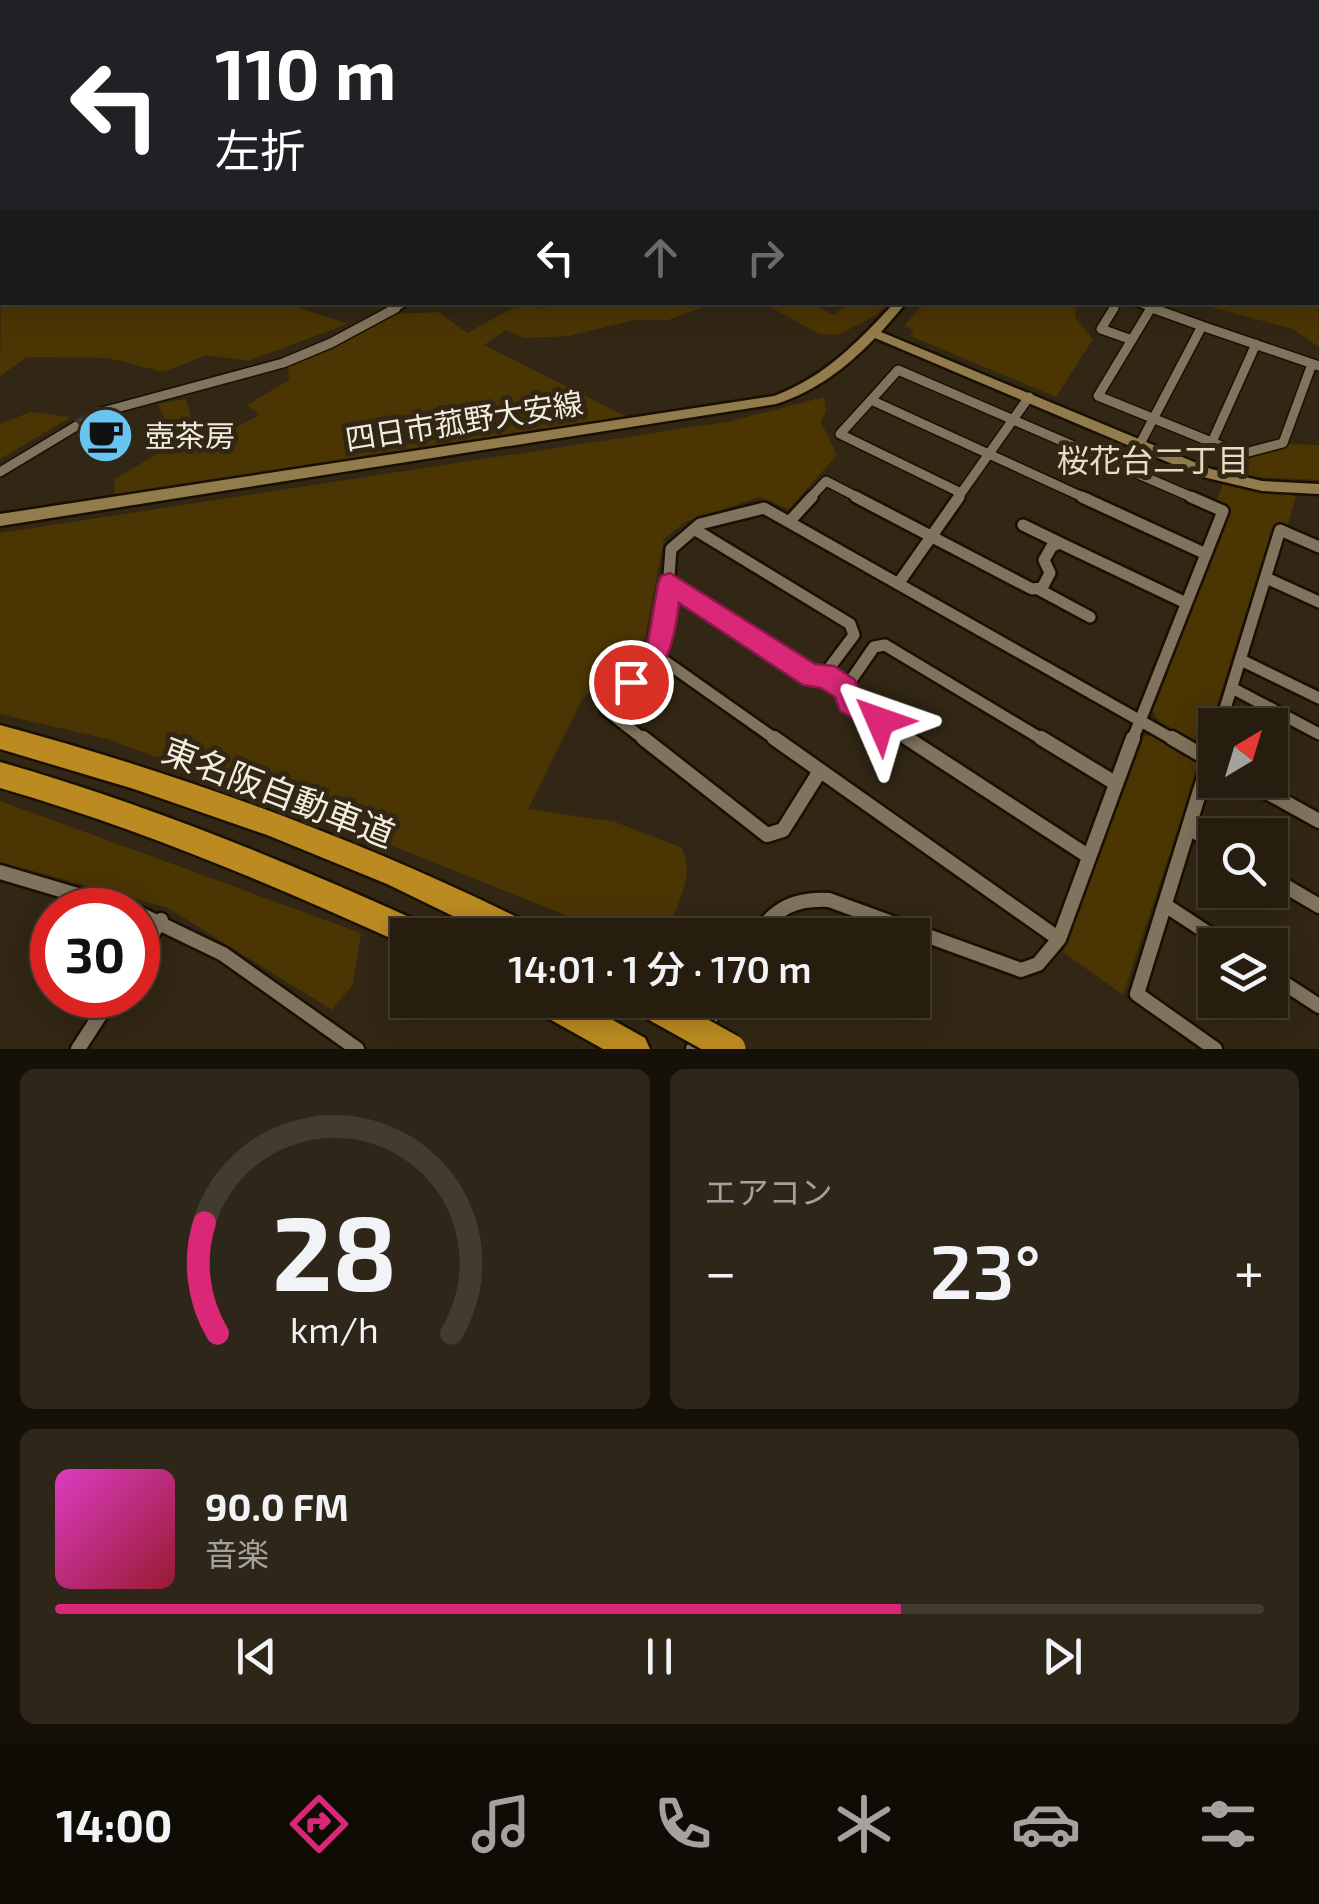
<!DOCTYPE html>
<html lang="ja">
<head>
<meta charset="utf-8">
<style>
	:root { --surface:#261d0f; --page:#2e2618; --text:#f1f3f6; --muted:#a4a29e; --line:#423b2f; --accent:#db2777 }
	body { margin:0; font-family:"Exo 2","Noto Sans JP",sans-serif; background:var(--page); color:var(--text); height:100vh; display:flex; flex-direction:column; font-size:38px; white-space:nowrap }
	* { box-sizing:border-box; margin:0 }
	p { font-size:32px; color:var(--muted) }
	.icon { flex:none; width:55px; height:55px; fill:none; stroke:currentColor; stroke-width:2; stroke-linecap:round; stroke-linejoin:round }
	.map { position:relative; height:1049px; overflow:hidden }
	.sheet { display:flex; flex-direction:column; gap:20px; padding:20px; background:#151008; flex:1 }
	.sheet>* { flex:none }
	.top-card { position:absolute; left:0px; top:0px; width:1320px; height:305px; box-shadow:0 5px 25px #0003,0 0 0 2px var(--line); background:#202124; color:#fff; overflow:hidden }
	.needle { width:65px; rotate:38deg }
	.controls { position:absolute; left:1198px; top:708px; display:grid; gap:20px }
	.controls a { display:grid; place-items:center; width:90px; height:90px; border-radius:0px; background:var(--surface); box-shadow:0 5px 25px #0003,0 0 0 2px var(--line); font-size:50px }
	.speed { position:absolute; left:30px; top:888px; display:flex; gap:20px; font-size:50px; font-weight:700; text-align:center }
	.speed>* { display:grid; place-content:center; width:130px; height:130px; border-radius:50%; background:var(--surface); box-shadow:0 5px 25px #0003,0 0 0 2px var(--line); line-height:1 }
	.speed .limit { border:15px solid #d22; background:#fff; color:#111 }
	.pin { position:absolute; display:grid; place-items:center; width:85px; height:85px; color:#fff; margin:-42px; border:5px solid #fff; border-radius:50%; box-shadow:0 2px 10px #0007 }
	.me { position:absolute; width:110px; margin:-55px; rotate:313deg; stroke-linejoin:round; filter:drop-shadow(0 0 8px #0008) }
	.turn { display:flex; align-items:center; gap:35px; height:210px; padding:0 50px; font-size:45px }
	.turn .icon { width:130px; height:130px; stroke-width:2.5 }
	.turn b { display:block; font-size:70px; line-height:85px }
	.lanes { display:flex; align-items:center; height:95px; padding:0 50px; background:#0003; justify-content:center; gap:50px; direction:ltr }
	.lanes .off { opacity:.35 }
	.big { font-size:75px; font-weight:600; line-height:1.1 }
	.sheet .tile { flex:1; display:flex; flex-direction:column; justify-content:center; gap:15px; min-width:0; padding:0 35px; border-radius:15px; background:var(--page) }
	.sheet .dial { align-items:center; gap:0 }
	.dial svg { height:260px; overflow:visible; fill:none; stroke:var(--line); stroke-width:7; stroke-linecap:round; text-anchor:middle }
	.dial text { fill:var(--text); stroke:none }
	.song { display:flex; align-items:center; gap:30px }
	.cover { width:120px; height:120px; border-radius:15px; background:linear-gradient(135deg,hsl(310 70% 55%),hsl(350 70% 35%)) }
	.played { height:10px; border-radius:5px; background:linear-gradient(90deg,var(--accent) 70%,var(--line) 70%) }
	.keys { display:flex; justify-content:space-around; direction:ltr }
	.heat { display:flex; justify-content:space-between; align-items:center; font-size:55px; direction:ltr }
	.sheet .tiles { flex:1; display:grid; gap:20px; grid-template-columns:1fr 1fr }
	.tile:last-child { grid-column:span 2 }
	.trip { position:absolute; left:390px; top:918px; width:540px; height:100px; border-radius:0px; background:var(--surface); box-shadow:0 5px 25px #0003,0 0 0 2px var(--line); font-weight:600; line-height:100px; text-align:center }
	.dock { display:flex; height:160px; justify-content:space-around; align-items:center; background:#0f0c06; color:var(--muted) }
	.dock .icon { width:70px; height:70px }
	.dock .current { color:var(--accent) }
	.dock b { font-size:45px; color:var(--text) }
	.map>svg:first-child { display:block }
	.green { fill:#4b3503 }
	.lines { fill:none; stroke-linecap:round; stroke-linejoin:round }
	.river { fill:#160d01; fill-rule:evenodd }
	.street-far3-casing { stroke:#1a1001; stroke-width:10 }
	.street-far2-casing { stroke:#1a1001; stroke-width:12 }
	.street-far1-casing { stroke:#1a1001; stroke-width:16 }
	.street-casing { stroke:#1a1001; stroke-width:19 }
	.secondary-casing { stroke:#1a1001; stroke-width:5 }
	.highway-casing { stroke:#1a1001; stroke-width:5 }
	.street-far3 { stroke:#80745e; stroke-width:6 }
	.street-far2 { stroke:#80745e; stroke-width:9 }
	.street-far1 { stroke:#80745e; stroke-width:11 }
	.street { stroke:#80745e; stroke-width:14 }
	.secondary { fill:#927b4c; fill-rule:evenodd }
	.highway { fill:#bb8b22; fill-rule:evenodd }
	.highway-bridge-casing { stroke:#1a1001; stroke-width:34; stroke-linecap:butt }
	.highway-bridge { stroke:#bb8b22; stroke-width:29 }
	.shaded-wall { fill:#393123 }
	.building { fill:#524632; stroke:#393123; stroke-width:2.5 }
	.route { fill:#db2777; stroke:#8e194d; stroke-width:2.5 }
	.labels { text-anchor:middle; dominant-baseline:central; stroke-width:10; stroke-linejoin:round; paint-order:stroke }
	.street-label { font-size:30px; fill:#f3ece0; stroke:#322714 }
	.poi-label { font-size:30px; fill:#f3ece0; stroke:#322714; text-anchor:start }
	.neighbourhood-label { font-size:32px; fill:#eadcc4; stroke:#322714 }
	.near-street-label { font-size:35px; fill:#f3ece0; stroke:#322714 }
</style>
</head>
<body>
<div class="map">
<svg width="1319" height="1049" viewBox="0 0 1319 1049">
	<rect width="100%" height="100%" fill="#322714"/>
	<!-- green -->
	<path class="green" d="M2,215V302L286,303L348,324L248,361L207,355L163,372L108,358L27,357L0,376Z
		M1318,245L1319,347L1293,329L1195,303L1318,302Z
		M560,302L715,303L668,320H634L569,336L524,338L506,330L484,345L629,418L114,497L115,479L175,443L158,404L186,399L192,422C218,441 234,428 260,415L247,405L289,380L288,367L395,314L439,312L467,333L522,303L542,308Z
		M763,303H811L833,315L849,303H889L876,315L838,335L819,334Z
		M924,303H1077L1075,317L1093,339L1056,397L910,336L914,330L904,326Z
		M824,397L826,411L821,422L837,455L789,509L760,497L685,522L664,539L645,638L583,698L528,809L615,822L682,848C696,878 676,906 665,935H615L353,830L107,739L0,714V533L731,421Z
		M30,412L71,417L0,459V424Z
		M1288,444L1319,445V480L1255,477L1231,471L1238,456Z
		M1223,484L1296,496L1287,528L1274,524L1209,730L1199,725L1194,741L1160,722L1152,710L1229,511L1215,504Z
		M1152,735L1200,762L1123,995L1063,952L1144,736Z
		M0,801L361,933L353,984L332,1010L168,908L0,862Z"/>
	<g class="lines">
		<!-- river -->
		<path class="river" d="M1318,233H1319V243H1318Z"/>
		<defs>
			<path id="street-far3" d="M1318,184L1319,179
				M1135,302L1151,308L1149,311
				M1151,308L1159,311
				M391,311L407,302
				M1112,311L1118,302"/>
			<path id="street-far2" d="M1114,308L1101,329L1132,340
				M1151,308L1098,396L1241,454L1283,443L1312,364
				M1152,308L1202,326
				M871,400L840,434L961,493
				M1212,442L1256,344
				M1140,444L1202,326L1319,366
				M0,472L98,413L283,363L331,343L396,308
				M809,499L826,481L861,499
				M957,499L1029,397
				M1087,499L871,400L898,370L1196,499"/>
			<path id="street-far1" d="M856,497L1032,589L1042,588L1050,573L1044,560L1052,546L1060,543L1186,603
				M1082,497L1206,554
				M1191,497L1223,511L1206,554
				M789,522L812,497
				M1023,525L1060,543
				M1266,578L1319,602
				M670,583L812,677L824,675L854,635L850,624L694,529
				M898,584L959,497
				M1038,589L1090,617
				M1241,660L1319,698
				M1232,688L1319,734
				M1220,725L1280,530L1319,547
				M646,741L606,710L656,655
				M778,741L656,655L665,628L671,549L700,524L764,508L1176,741
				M911,741L850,701L845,689L874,647L885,645L1045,741
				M1132,741L1206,554"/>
			<path id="street" d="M643,738L767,835L783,830L820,771
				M774,738L1059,939
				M907,738L1088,856
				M1041,738L1115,783
				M1172,738L1215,763
				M1215,742L1137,994L1215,1049
				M1245,780L1319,821
				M1189,828L1215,844
				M0,872L128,910
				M1270,877L1319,906
				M1165,905L1226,945
				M138,913L223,954L357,1049
				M757,935C775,908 796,898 829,900L1021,970L1038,964L1059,939L1133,738
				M138,957L161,920
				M1270,974L1319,1006
				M78,1049L113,995
				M693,1049L721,1000"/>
			<path id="secondary" d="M895,302H907L881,332L1211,469L1262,481L1319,484V494L1262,491L1203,477L875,338C846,368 816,391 776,404L0,526V514L774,396C825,377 859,341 895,302Z"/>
			<path id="highway" d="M0,725C185,775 362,840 533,925L538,935H492L387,884L267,835L134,789L0,749Z
				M0,762C147,804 288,862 427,925L432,935H408V946C274,885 141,829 0,788Z
				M531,1000H577L645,1038L650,1049H603L535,1011Z"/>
		</defs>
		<!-- street-far3 casing -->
		<use href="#street-far3" class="street-far3-casing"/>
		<!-- street-far2 casing -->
		<use href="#street-far2" class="street-far2-casing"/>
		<!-- street-far1 casing -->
		<use href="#street-far1" class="street-far1-casing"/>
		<!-- street casing -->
		<use href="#street" class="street-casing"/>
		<!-- secondary casing -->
		<use href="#secondary" class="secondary-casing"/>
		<!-- highway casing -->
		<use href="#highway" class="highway-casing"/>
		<!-- street-far3 -->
		<use href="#street-far3" class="street-far3"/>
		<!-- street-far2 -->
		<use href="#street-far2" class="street-far2"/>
		<!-- street-far1 -->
		<use href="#street-far1" class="street-far1"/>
		<!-- street -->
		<use href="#street" class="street"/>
		<!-- secondary -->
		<use href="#secondary" class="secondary"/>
		<!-- highway -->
		<use href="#highway" class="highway"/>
		<defs>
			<path id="highway-bridge" d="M643,1000L731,1049"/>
		</defs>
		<!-- highway-bridge casing -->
		<use href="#highway-bridge" class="highway-bridge-casing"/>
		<!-- highway-bridge -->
		<use href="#highway-bridge" class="highway-bridge"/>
	</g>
	<!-- shaded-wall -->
	<path class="shaded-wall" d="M116,425L126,437L104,449L94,436Z"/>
	<!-- building -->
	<path class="building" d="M98,408L116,425L94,436L76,420Z"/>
	<!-- sky -->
	<linearGradient id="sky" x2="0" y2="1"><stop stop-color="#1c150b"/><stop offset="0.53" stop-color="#494745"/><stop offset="1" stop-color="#494745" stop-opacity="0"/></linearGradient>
	<rect width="1319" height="309" fill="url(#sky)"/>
	<!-- route -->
	<path class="route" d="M670,573L815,664L834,666L855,680L860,693L890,711L894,721L890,730L880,734L840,711L835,697L821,688L803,685L679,603C675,636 667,681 631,695L622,691L618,682L648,642L658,584L661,576Z"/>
	<!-- icons -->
	<defs>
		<symbol id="cafe-disc" viewBox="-11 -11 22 22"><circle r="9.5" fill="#68c4f0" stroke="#322714"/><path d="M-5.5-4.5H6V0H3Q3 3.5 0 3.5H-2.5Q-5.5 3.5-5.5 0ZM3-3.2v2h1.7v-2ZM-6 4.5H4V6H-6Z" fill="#111"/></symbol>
	</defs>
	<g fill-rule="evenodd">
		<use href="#cafe-disc" x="74" y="404" width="63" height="63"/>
	</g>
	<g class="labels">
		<!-- street labels -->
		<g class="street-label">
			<text transform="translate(464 420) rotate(-9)">四日市菰野大安線</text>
		</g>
		<!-- poi labels -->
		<g class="poi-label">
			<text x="145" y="435">壺茶房</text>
		</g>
		<!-- neighbourhood labels -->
		<g class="neighbourhood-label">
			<text x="1153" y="459">桜花台二丁目</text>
		</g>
		<!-- near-street labels -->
		<g class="near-street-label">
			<text transform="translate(279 791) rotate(21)">東名阪自動車道</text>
		</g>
	</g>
</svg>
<div class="controls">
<a><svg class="needle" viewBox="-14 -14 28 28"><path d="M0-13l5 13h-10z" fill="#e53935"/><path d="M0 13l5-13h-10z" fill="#a4a29e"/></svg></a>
<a><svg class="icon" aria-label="search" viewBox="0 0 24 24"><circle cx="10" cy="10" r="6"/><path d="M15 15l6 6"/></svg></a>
<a><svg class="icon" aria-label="layers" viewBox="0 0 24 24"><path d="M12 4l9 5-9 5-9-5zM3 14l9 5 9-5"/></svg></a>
</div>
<div class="speed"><div class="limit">30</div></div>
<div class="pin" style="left:631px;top:682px;background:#d93025"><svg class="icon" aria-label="arrive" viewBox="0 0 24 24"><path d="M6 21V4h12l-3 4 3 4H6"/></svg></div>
<svg class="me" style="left:880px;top:721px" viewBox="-20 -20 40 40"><path d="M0-17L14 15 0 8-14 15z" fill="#db2777" stroke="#fff" stroke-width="4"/></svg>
<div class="trip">14:01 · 1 分 · 170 m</div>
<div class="top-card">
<div class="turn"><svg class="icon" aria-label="left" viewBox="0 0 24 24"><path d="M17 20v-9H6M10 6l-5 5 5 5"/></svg><div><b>110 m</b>左折</div></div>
<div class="lanes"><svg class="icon" aria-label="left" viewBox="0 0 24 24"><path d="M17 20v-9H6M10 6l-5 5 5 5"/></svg><svg class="icon off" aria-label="ahead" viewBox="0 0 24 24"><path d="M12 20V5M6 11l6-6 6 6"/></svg><svg class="icon off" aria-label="right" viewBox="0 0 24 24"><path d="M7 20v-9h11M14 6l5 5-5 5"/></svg></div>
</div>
</div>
<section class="sheet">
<div class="tiles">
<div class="tile dial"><svg viewBox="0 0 100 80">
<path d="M14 69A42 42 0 1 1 86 69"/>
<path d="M14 69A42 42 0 0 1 10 35" stroke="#db2777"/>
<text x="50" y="56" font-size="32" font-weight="700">28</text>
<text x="50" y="72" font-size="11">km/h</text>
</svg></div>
<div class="tile"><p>エアコン</p>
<div class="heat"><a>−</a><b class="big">23°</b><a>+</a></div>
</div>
<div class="tile">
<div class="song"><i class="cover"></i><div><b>90.0 FM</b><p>音楽</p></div></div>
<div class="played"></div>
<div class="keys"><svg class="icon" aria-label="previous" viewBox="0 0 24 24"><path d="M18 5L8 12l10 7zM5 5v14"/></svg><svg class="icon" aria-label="pause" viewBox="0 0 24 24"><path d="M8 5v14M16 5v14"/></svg><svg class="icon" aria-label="next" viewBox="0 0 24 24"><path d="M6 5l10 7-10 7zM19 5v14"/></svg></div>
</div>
</div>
</section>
<nav class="dock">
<b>14:00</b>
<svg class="icon current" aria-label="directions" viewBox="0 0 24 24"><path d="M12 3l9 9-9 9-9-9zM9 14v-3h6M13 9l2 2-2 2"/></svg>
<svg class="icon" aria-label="music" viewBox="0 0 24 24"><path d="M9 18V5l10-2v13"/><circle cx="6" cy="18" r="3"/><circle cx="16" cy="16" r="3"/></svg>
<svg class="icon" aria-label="phone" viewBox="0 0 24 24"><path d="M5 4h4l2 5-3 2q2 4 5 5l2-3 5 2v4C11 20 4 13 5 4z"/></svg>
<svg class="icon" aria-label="climate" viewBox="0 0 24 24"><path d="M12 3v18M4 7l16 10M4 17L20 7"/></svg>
<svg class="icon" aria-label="car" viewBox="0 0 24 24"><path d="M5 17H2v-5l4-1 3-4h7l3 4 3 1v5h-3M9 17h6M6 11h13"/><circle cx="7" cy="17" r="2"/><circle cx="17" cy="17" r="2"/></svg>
<svg class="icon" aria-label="filters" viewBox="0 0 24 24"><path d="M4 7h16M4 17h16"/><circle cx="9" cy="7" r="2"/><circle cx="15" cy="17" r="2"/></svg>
</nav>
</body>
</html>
